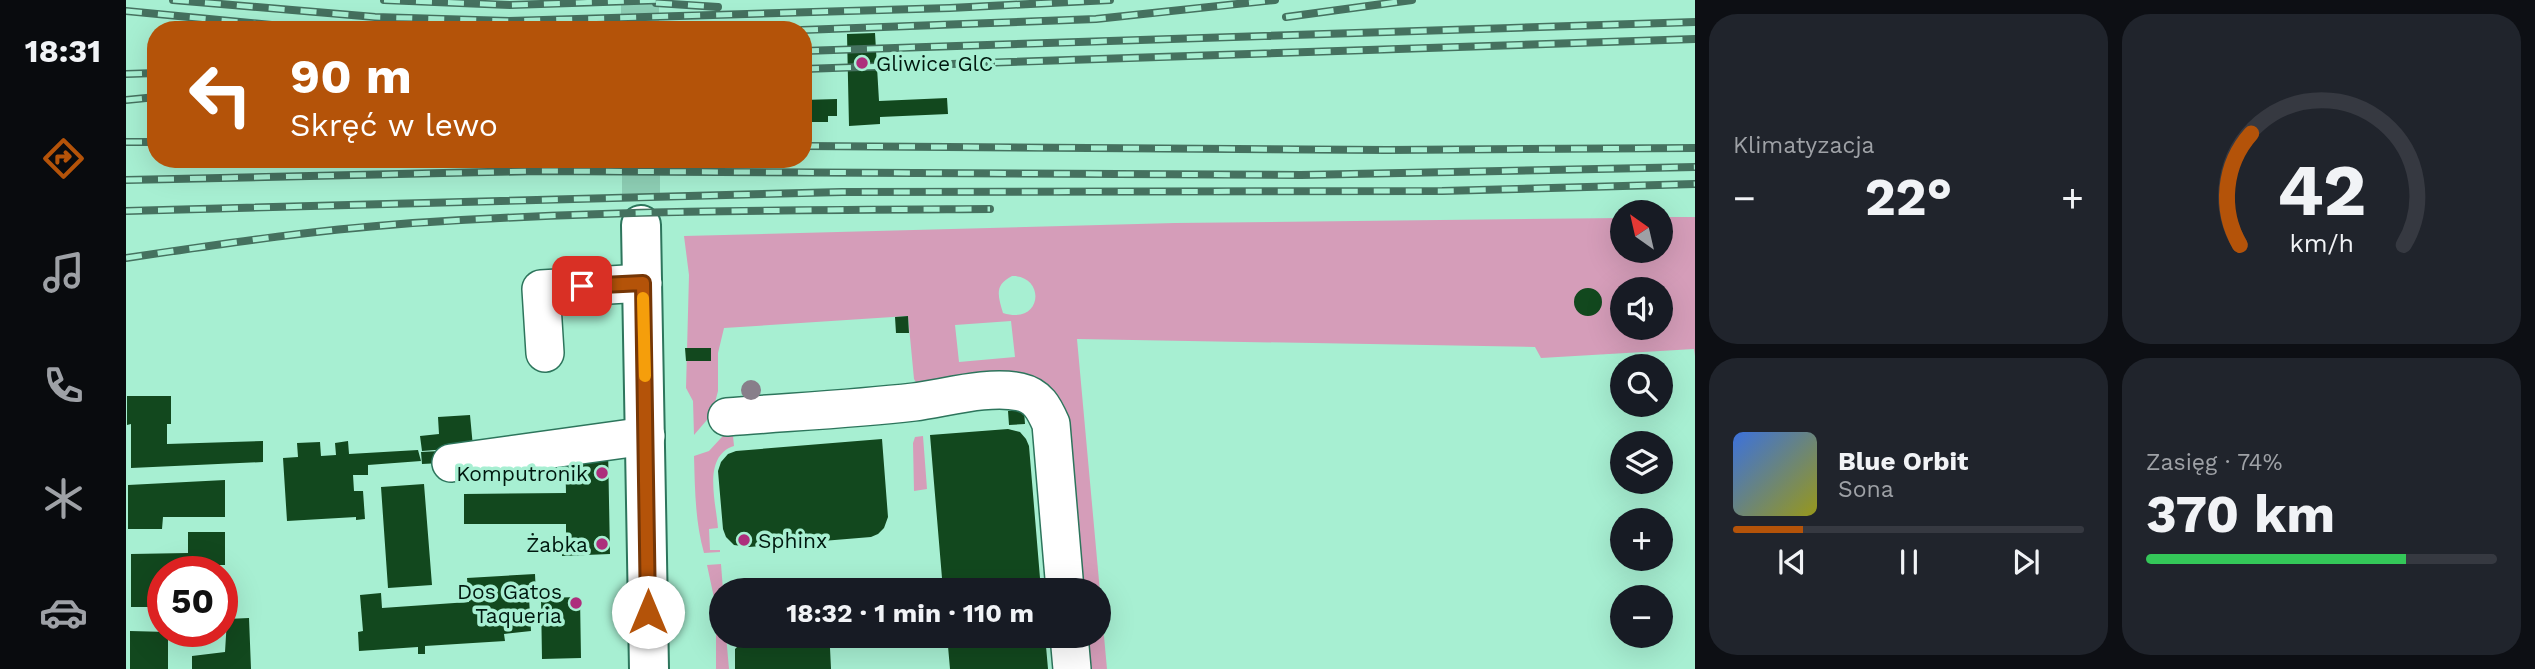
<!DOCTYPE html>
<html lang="pl">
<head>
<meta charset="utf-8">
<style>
	:root { --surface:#171b24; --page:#20242c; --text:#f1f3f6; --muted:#9ea1a6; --line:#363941; --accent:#b45309 }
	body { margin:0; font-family:"Work Sans",sans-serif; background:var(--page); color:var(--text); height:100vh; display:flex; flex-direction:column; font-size:26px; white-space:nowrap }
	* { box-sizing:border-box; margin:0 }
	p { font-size:23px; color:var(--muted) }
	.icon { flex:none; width:38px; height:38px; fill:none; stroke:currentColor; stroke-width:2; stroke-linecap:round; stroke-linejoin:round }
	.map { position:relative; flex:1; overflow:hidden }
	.drawer { display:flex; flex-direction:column; gap:14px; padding:14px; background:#0d0f14; width:840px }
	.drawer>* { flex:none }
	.banner { position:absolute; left:21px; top:21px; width:665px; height:147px; border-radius:28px; box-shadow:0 7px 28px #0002; background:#b45309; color:#fff; overflow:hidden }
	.needle { width:46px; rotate:326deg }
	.buttons { position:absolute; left:1484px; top:200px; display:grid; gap:14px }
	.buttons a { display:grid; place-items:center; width:63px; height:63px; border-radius:50%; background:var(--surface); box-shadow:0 7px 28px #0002; font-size:35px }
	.speed { position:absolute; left:21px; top:556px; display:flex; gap:14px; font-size:35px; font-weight:700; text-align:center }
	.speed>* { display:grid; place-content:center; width:91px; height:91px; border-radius:50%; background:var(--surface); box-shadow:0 7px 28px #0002; line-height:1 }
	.speed .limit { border:10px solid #d22; background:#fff; color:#111 }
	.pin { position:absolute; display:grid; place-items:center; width:60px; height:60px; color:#fff; margin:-30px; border-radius:14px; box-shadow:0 4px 10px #0006 }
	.me { position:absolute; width:77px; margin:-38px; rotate:0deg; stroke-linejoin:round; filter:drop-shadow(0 0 5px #0008) }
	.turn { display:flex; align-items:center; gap:24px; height:147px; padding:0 28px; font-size:32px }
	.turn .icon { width:91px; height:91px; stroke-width:2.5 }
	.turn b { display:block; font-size:49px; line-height:60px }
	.big { font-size:52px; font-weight:700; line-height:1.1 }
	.drawer .card { flex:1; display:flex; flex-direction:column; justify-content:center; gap:10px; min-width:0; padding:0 24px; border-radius:28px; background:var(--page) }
	.drawer .dial { align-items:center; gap:0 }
	.dial svg { height:182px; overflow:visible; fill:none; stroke:var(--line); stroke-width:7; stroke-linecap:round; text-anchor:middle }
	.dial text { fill:var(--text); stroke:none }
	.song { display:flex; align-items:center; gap:21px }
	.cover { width:84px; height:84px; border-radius:10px; background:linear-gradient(135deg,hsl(220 70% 55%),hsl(60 70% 35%)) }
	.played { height:7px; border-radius:4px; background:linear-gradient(90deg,var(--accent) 20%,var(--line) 20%) }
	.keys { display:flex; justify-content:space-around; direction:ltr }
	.heat { display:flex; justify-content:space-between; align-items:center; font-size:38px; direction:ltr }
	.charge { height:10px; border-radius:5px; background:linear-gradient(90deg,#34c759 74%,var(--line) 0) }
	.drawer .tiles { flex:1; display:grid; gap:14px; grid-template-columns:repeat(2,1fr) }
	.trip { position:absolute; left:583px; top:578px; width:402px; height:70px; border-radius:35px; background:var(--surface); box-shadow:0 7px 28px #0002; font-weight:700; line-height:70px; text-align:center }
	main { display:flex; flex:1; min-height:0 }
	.tabs { display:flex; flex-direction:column; width:126px; justify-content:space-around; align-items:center; background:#090b0e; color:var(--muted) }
	.tabs .icon { width:49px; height:49px }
	.tabs .active { color:var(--accent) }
	.tabs b { font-size:32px; color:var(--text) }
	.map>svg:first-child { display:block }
	.green { fill:#d59db9; fill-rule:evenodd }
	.building { fill:#12481e }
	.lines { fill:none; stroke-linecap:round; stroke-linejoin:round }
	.major-tunnel { stroke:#8ecfb5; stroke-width:38; stroke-dasharray:38 19; stroke-linecap:butt }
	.minor-casing { stroke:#2d755c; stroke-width:40 }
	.major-casing { stroke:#2d755c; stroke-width:42 }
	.minor { stroke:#fff; stroke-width:37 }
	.major { stroke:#fff; stroke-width:38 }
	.rail-casing { stroke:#45715f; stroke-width:8 }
	.rail { stroke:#a7efd2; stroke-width:5; stroke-dasharray:16; stroke-linecap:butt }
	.tree { fill:#887e8a }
	.route-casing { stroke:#753606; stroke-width:18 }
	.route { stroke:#b45309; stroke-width:12 }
	.slow { stroke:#f59e0b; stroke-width:12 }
	.poi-dot { fill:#ad2e7c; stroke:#a7efd2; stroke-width:2.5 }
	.labels { text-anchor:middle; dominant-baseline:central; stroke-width:7; stroke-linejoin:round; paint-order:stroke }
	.poi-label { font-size:21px; fill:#00180f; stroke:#a7efd2; text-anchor:end }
</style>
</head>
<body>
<main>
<nav class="tabs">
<b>18:31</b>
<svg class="icon active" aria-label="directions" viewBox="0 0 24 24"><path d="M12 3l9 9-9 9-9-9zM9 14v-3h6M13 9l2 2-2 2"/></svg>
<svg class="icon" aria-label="music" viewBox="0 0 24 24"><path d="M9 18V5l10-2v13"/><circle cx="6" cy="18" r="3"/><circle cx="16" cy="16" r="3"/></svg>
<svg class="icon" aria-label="phone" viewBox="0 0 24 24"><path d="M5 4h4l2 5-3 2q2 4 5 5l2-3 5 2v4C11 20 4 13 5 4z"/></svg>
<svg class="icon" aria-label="climate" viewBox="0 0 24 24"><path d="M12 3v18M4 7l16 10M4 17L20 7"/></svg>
<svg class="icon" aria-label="car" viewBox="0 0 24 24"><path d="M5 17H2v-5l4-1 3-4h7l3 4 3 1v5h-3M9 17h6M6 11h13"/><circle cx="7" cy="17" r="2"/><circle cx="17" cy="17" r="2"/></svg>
</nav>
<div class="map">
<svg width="1569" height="669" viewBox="0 0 1569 669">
	<rect width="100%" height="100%" fill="#a7efd2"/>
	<!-- green -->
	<path class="green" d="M1535,217H1569V356L1568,349L1415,358L1409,347L951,339L981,669H957L955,635H973V590H951L937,413L791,384L788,379L782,316L598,328L592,353V391L586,414L568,435L567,401L560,388L563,275L558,236L1049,223L1496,218V250H1535ZM886,276C920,275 917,326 877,313C872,296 868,285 886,276ZM1496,289H1535V327H1496ZM885,321L889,357L833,362L829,325Z
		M606,426L608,446C576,456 590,502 592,528L583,529L584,550H594V552L578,553C569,521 569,489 568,456L583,451Z
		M797,436L801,489L788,491L787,443L789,437Z
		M595,564L597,590H595V635H600L603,669H590V607L581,565Z"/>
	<!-- building -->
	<path class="building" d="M749,33L753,101L821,98L822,114L754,117V124L723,126L721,34Z
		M711,99V116H702V122H677V100Z
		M1448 302a14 14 0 1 1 28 0a14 14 0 1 1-28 0Z
		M782,316L783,333H770L769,317Z
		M559,348H585V361H560Z
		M1,396H45V424H41V444L137,441V462L5,468V424L1,425Z
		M898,410L899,424L883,425L882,411Z
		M344,415L347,447L296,451L294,436L313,434L312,417Z
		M882,429L894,432L900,439L903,446L915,590H817L804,435Z
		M756,439L762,517L758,528L752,534L745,537L623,547L608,545L600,537L597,529L592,471L595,462L602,454L610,451Z
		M222,441L223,454L292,450L295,461L242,465V475H227L228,491H237L239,519L230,520V517L161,521L157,458L172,457L171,443L194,442L195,456L210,455L209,443Z
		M482,448L484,554L436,556V544L440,543V524H338V494L440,493L439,451Z
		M314,451L315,463L296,464L295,452Z
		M99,480V517H37L36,529H2V485Z
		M298,484L306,585L262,588L255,487Z
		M62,532H99V565H93L94,569L88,571L37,572V607H5V554L62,553Z
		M409,574L410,597L403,598L405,631L378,634L379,641L299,646V654H292V647L233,651L232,632L237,631L234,595L255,593L256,608L343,602L341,578Z
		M454,597L455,658L416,659L415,598Z
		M123,618L125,669H66V656L99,652L101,619Z
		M4,631L42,632V669H4Z
		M694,635L704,648L705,669H609V649L621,637Z
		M821,635H919L922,669H824Z"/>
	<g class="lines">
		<!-- major-tunnel -->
		<path class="major-tunnel" d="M514,0V30
			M515,159V225"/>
		<defs>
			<path id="minor" d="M419,353L415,289L517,283
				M601,417C663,412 726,409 788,402C819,398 863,385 894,392C912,396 918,408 925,424L939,590
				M325,463L520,436
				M943,635L946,669"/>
			<path id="major" d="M515,225L523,669"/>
		</defs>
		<!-- minor casing -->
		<use href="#minor" class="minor-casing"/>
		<!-- major casing -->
		<use href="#major" class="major-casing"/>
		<!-- minor -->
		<use href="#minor" class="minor"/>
		<!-- major -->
		<use href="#major" class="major"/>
		<defs>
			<path id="rail" d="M47,0L249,17L383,21L824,8L984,0
				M258,0L384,5L539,0
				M530,3L592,7
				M0,11L197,30
				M1160,17L1286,0
				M676,30L970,19L1149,0
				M677,51L1569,22
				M677,69L1569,39
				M0,74L30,73
				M0,100L30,97
				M0,142H30
				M677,146L1261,150L1569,148
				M0,180L412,171L1175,175L1569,167
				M0,211L716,192L1316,191L1569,184
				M0,258C101,243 202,228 304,222C491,210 678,210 864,209"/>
		</defs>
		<!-- rail casing -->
		<use href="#rail" class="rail-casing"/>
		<!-- rail -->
		<use href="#rail" class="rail"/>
	</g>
	<!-- trees -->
	<circle class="tree" cx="625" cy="390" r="10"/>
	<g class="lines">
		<defs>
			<path id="route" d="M456,286L517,283L522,612"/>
		</defs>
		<!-- route casing -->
		<use href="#route" class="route-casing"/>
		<!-- route -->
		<use href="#route" class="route"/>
		<!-- slow -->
		<path class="slow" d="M517,298L519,376"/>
	</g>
	<!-- markers -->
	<g class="poi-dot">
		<circle cx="736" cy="63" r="7"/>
		<circle cx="476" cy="473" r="7"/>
		<circle cx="618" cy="540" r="7"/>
		<circle cx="476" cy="544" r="7"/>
		<circle cx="450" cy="603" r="7"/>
	</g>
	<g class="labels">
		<!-- poi labels -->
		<g class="poi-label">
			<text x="750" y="63" text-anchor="start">Gliwice GlC</text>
			<text x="462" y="473">Komputronik</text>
			<text x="632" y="540" text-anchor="start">Sphinx</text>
			<text x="462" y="544">Żabka</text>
			<text x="436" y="591">Dos Gatos<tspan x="436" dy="24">Taqueria</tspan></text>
		</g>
	</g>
</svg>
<div class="buttons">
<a><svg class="needle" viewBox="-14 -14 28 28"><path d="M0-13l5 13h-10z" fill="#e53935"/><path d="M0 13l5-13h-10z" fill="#9ea1a6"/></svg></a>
<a><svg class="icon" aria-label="sound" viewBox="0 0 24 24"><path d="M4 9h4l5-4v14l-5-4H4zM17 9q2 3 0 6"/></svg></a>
<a><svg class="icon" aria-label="search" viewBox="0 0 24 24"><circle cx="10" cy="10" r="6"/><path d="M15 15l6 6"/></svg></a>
<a><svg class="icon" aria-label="layers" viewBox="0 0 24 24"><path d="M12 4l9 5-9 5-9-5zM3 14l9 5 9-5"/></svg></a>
<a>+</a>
<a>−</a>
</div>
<div class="speed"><div class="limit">50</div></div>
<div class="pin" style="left:456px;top:286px;background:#d93025"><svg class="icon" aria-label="arrive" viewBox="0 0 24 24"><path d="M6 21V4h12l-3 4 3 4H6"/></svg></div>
<svg class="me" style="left:522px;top:612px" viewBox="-20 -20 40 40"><circle r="19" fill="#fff"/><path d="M0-13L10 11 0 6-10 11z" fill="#b45309"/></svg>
<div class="trip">18:32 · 1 min · 110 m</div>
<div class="banner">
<div class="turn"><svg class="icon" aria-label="left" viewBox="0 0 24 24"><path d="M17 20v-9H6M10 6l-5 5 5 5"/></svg><div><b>90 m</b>Skręć w lewo</div></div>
</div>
</div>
<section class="drawer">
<div class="tiles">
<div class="card"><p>Klimatyzacja</p>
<div class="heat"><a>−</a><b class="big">22°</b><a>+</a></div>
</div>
<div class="card dial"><svg viewBox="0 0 100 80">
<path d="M14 69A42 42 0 1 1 86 69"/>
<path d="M14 69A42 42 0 0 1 19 20" stroke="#b45309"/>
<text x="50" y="56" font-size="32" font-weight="700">42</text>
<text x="50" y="72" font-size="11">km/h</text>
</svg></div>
<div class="card">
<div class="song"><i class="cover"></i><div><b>Blue Orbit</b><p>Sona</p></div></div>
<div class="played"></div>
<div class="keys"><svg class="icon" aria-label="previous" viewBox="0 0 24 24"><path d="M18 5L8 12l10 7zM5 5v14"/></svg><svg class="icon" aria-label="pause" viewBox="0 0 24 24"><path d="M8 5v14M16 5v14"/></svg><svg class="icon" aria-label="next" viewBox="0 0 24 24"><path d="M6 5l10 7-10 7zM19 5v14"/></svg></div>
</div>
<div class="card"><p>Zasięg · 74%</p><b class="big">370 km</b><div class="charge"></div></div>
</div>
</section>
</main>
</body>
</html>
